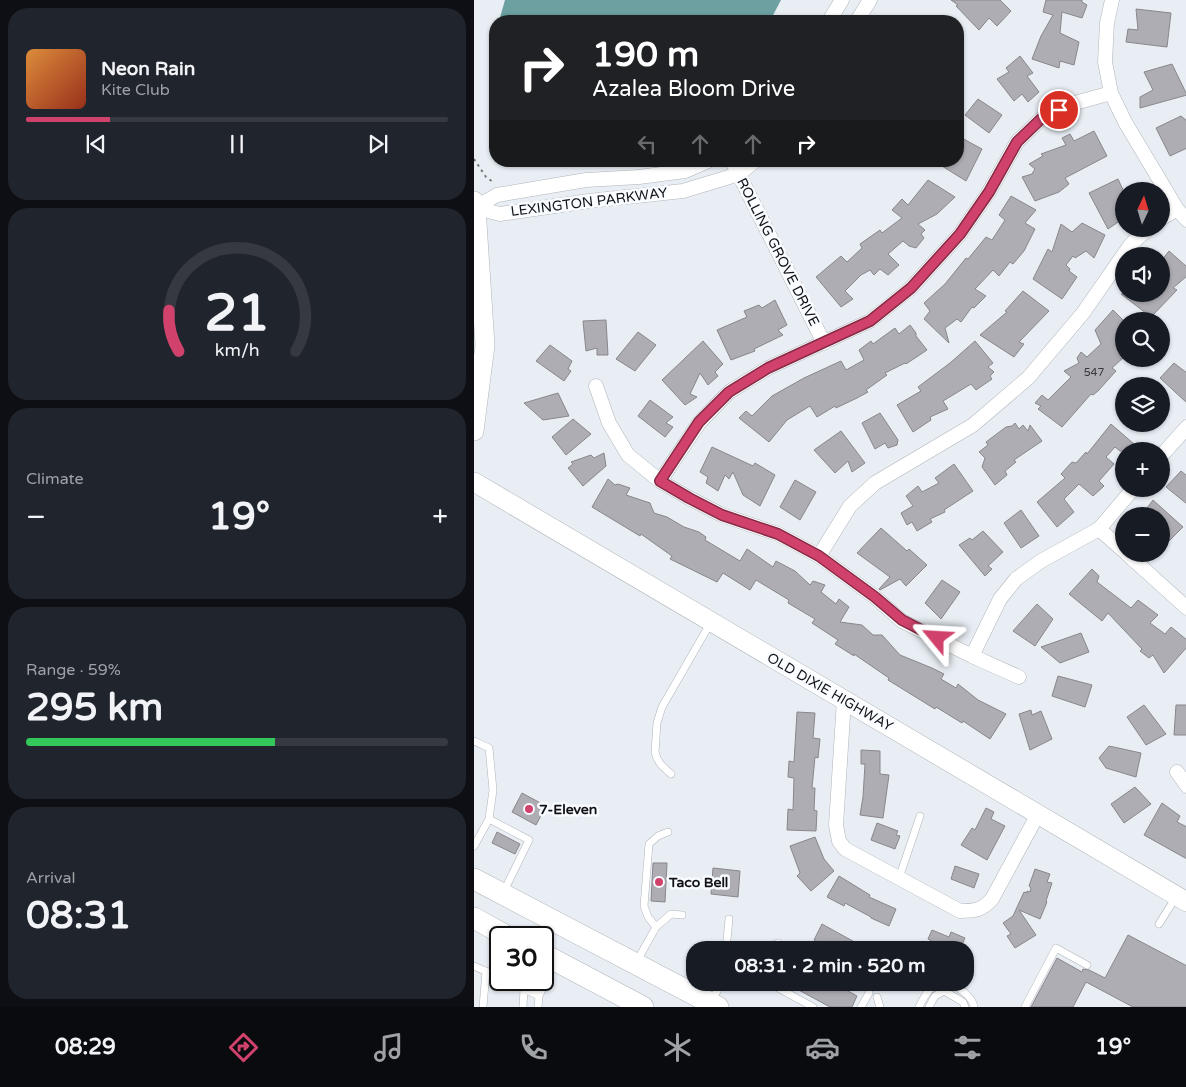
<!DOCTYPE html>
<html lang="en">
<head>
<meta charset="utf-8">
<style>
	:root { --surface:#171b24; --page:#20242c; --text:#f1f3f6; --muted:#9ea1a6; --line:#363941; --accent:#d0426c }
	body { margin:0; font-family:"Varela Round",sans-serif; background:var(--page); color:var(--text); height:100vh; display:flex; flex-direction:column; font-size:19px; white-space:nowrap }
	* { box-sizing:border-box; margin:0 }
	p { font-size:16px; color:var(--muted) }
	.icon { flex:none; width:28px; height:28px; fill:none; stroke:currentColor; stroke-width:2; stroke-linecap:round; stroke-linejoin:round }
	.map { position:relative; flex:1; overflow:hidden }
	.details { display:flex; flex-direction:column; gap:8px; padding:8px; background:#0d0f14; width:474px }
	.details>* { flex:none }
	.hud { position:absolute; left:15px; top:15px; width:475px; height:152px; border-radius:20px; box-shadow:0 1px 4px #0004; background:#202124; color:#fff; overflow:hidden }
	.needle { width:32px; rotate:4deg }
	.controls { position:absolute; left:641px; top:182px; display:grid; gap:10px }
	.controls a { display:grid; place-items:center; width:55px; height:55px; border-radius:50%; background:var(--surface); box-shadow:0 1px 4px #0004; font-size:25px }
	.speed { position:absolute; left:15px; top:926px; display:flex; gap:10px; font-size:25px; font-weight:700; text-align:center }
	.speed>* { display:grid; place-content:center; width:65px; height:65px; border-radius:50%; background:var(--surface); box-shadow:0 1px 4px #0004; line-height:1 }
	.speed .limit { border:2px solid #111; border-radius:8px; background:#fff; color:#111 }
	.pin { position:absolute; display:grid; place-items:center; width:42px; height:42px; color:#fff; margin:-21px; border:2px solid #fff; border-radius:50%; box-shadow:0 1px 5px #0007 }
	.me { position:absolute; width:55px; margin:-28px; rotate:297deg; stroke-linejoin:round; filter:drop-shadow(0 0 4px #0008) }
	.turn { display:flex; align-items:center; gap:18px; height:105px; padding:0 20px; font-size:22px }
	.turn .icon { width:65px; height:65px; stroke-width:2.5 }
	.turn b { display:block; font-size:35px; line-height:42px }
	.lanes { display:flex; align-items:center; height:48px; padding:0 20px; background:#0003; justify-content:center; gap:25px; direction:ltr }
	.lanes .off { opacity:.35 }
	.big { font-size:38px; font-weight:700; line-height:1.1 }
	.details .tile { flex:1; display:flex; flex-direction:column; justify-content:center; gap:8px; min-width:0; padding:0 18px; border-radius:20px; background:var(--page) }
	.details .dial { align-items:center; gap:0 }
	.dial svg { height:130px; overflow:visible; fill:none; stroke:var(--line); stroke-width:7; stroke-linecap:round; text-anchor:middle }
	.dial text { fill:var(--text); stroke:none }
	.song { display:flex; align-items:center; gap:15px }
	.cover { width:60px; height:60px; border-radius:8px; background:linear-gradient(135deg,hsl(30 70% 55%),hsl(10 70% 35%)) }
	.played { height:5px; border-radius:2px; background:linear-gradient(90deg,var(--accent) 20%,var(--line) 20%) }
	.keys { display:flex; justify-content:space-around; direction:ltr }
	.heat { display:flex; justify-content:space-between; align-items:center; font-size:28px; direction:ltr }
	.charge { height:8px; border-radius:4px; background:linear-gradient(90deg,#34c759 59%,var(--line) 0) }
	.trip { position:absolute; left:212px; top:941px; width:288px; height:50px; border-radius:20px; background:var(--surface); box-shadow:0 1px 4px #0004; font-weight:700; line-height:50px; text-align:center }
	.tab-bar { display:flex; height:80px; justify-content:space-around; align-items:center; background:#090b0e; color:var(--muted) }
	.tab-bar .icon { width:35px; height:35px }
	.tab-bar .active { color:var(--accent) }
	.tab-bar b { font-size:22px; color:var(--text) }
	main { display:flex; flex:1; min-height:0 }
	.map>svg:first-child { display:block }
	.water { fill:#6ca0a1 }
	.building { fill:#afadb4; stroke:#89868d }
	.lines { fill:none; stroke-linecap:round; stroke-linejoin:round }
	.lane-casing { stroke:#b0b5bb; stroke-width:8 }
	.street-casing { stroke:#b0b5bb; stroke-width:15 }
	.secondary-casing { stroke:#b0b5bb; stroke-width:20 }
	.primary-casing { stroke:#b0b5bb; stroke-width:22 }
	.path { stroke:#76797d; stroke-width:2; stroke-dasharray:2.5 4; stroke-linecap:butt }
	.lane { stroke:#fff; stroke-width:7 }
	.street { stroke:#fff; stroke-width:14 }
	.secondary { stroke:#fff; stroke-width:19 }
	.primary { stroke:#fff; stroke-width:21 }
	.route-casing { stroke:#872b46; stroke-width:12 }
	.route { stroke:#d0426c; stroke-width:9 }
	.poi-dot { fill:#d0426c; stroke:#f8fbff; stroke-width:2 }
	.labels { text-anchor:middle; dominant-baseline:central; stroke-width:5; stroke-linejoin:round; paint-order:stroke }
	.number-label { font-size:11px; fill:#38393d }
	.street-label { font-size:14px; fill:#111215; stroke:#f8fbff }
	.poi-label { font-size:14px; font-weight:bold; fill:#111215; stroke:#f8fbff; text-anchor:start }
</style>
</head>
<body>
<main>
<section class="details">
<div class="tile">
<div class="song"><i class="cover"></i><div><b>Neon Rain</b><p>Kite Club</p></div></div>
<div class="played"></div>
<div class="keys"><svg class="icon" aria-label="previous" viewBox="0 0 24 24"><path d="M18 5L8 12l10 7zM5 5v14"/></svg><svg class="icon" aria-label="pause" viewBox="0 0 24 24"><path d="M8 5v14M16 5v14"/></svg><svg class="icon" aria-label="next" viewBox="0 0 24 24"><path d="M6 5l10 7-10 7zM19 5v14"/></svg></div>
</div>
<div class="tile dial"><svg viewBox="0 0 100 80">
<path d="M14 69A42 42 0 1 1 86 69"/>
<path d="M14 69A42 42 0 0 1 8 44" stroke="#d0426c"/>
<text x="50" y="56" font-size="32" font-weight="700">21</text>
<text x="50" y="72" font-size="11">km/h</text>
</svg></div>
<div class="tile"><p>Climate</p>
<div class="heat"><a>−</a><b class="big">19°</b><a>+</a></div>
</div>
<div class="tile"><p>Range · 59%</p><b class="big">295 km</b><div class="charge"></div></div>
<div class="tile"><p>Arrival</p><b class="big">08:31</b></div>
</section>
<div class="map">
<svg width="713" height="1007" viewBox="0 0 713 1007">
	<rect width="100%" height="100%" fill="#e8eef4"/>
	<!-- water -->
	<path class="water" d="M31,0H307L296,21H25Z"/>
	<!-- building -->
	<path class="building" d="M477,0H526L537,11L523,26L515,18L505,30L482,6L484,5Z
		M572,0H608V2L613,5L608,18L588,12L586,33L605,42L600,65L586,61L585,68L558,59L567,36L579,15L569,12Z
		M662,9L697,13L693,47L652,42L654,29L664,30Z
		M546,56L559,73L553,76L565,92L554,102L548,94L540,101L523,79L535,72L532,68Z
		M698,64L713,95L666,108V97L679,90L670,72Z
		M504,99L528,115L515,133L491,115Z
		M707,116L713,121V148L696,156L682,128Z
		M620,131L633,156L591,178L595,184L585,192L561,201L548,177L558,174L559,172L561,169L555,164L569,156L567,154L592,145L588,138L596,134L600,141Z
		M484,136L508,149L492,181L460,161H484Z
		M644,179L650,192V207L644,210L650,218L634,229L615,193Z
		M454,180L481,197L463,214L444,224L451,230L447,234L450,238L442,248L435,246L429,241L414,254L425,265L414,275L406,269L400,275L396,270L387,275L371,291L379,299L367,307L342,277L367,256L373,262L388,248L386,244L406,230L408,233L428,218L418,210L428,199L434,205Z
		M537,196L562,210L551,223L561,229L550,251L539,264L536,262L525,276L519,270L501,289L512,296L500,308L498,307L487,322L483,319L471,328L475,343L450,319L456,311L450,303L471,284L492,258L494,259L512,237L518,240L531,220L525,215Z
		M608,223L631,235L620,258L612,251L601,258L599,256L592,265L596,269L595,271L603,277L588,299L559,279L574,249L578,252L587,224L598,232Z
		M695,251L713,267V276L699,288L703,290L677,317L647,294H688V260Z
		M549,291L575,311L545,342L550,344L540,357L506,335L533,312L531,311Z
		M301,300L313,325L304,330L309,335L280,349L281,351L257,360L243,330L273,317L270,311L285,305L288,308Z
		M639,310L650,321V357L638,368L642,371L624,391L619,395L617,394L588,427L564,409L567,406L561,403L568,395L574,400L597,377L590,371L605,363L603,358L607,352L613,357L627,344L621,330Z
		M132,320L134,355H123V348L112,351L109,321Z
		M436,325L442,333V336L453,350L432,364L431,363L411,373L413,375L392,390L394,392L383,398L362,408L361,406L343,417L336,406L313,420L295,442L265,418L272,411L278,416L298,396L330,378L367,361L372,370L390,360L385,350L397,341L399,344L421,328L425,334Z
		M164,332L182,345L161,371L142,359Z
		M229,341L249,364L241,372L244,376L234,385L226,373L216,394L223,397L211,405L188,380Z
		M501,341L519,363L514,367L520,372L516,376L518,379L502,390L497,384L469,401L474,409L456,417L457,420L439,432L423,405L447,391L444,387L476,363Z
		M76,345L98,361L94,369L97,371L90,381L62,361Z
		M700,363L713,373V403L686,378Z
		M84,393L95,416L69,420L50,403Z
		M176,400L199,417L192,423L199,427L191,437L164,416Z
		M406,413L424,440L423,445L414,448L411,443L401,449L388,423Z
		M99,419L117,434L92,455L78,437Z
		M541,423L545,429L549,425L554,431L556,425L568,441L540,460L542,462L531,471L533,475L521,485L508,467L511,458L505,452L514,445L512,442L532,427L538,426Z
		M637,424L668,451H646L641,447L632,457L640,464L625,481L630,486L619,496L605,484L590,499L600,512L583,527L563,502L591,478L587,474L598,462L602,463L612,452L613,454Z
		M367,431L391,463L378,472L374,461L361,473L340,450Z
		M238,447L279,466L281,463L301,475L286,506L269,495L259,472L255,479L251,475L244,491L232,483L234,477L226,472Z
		M130,453L132,466L109,486L94,468L99,464L97,462L117,455L120,458Z
		M480,464L499,491L470,510L471,512L456,519L458,522L443,531L438,522L433,525L427,513L439,506L432,496L444,486L448,492L465,483L461,478Z
		M707,471L713,476V504L692,487Z
		M134,479L141,485L144,484L156,488L152,495L176,503L180,513L193,517L210,527L225,532L232,537L231,540L266,561L273,549L299,567L302,561L321,571L336,585L339,581L351,585L347,592L362,604L365,599L375,607L366,622L388,625L399,635H408L426,655L458,668L470,674L467,679L482,688L484,684L504,700L532,714L516,739L489,721L488,723L462,707L461,709L414,680L415,678L380,654V656L361,644L364,640L338,623L341,619L314,603L315,600L282,580L276,590L249,573L243,582L196,559L198,556L167,534L166,536L118,507Z
		M321,480L342,492L326,520L306,507Z
		M679,500L709,527L688,548V516H667Z
		M547,510L565,536L547,548L530,523Z
		M407,528L433,551L435,549L453,565L432,586L426,579L406,590L405,589L416,577L383,553Z
		M509,531L529,552L514,566L518,569L511,576L485,545L496,538L498,540Z
		M618,569L625,576L623,582L657,608L664,600L684,615L676,623L691,634L697,627L713,640V647L690,673L679,655L675,658L666,651L668,649L634,613L628,621L595,594Z
		M468,580L486,592L467,619L451,603Z
		M563,604L579,619L561,646L539,631Z
		M607,633L615,652L586,663L567,647Z
		M584,676L618,685L611,707L578,696Z
		M670,705L692,734L672,745L653,717Z
		M702,705H713V735H700Z
		M557,710L558,715L567,711L578,739L556,750L545,714Z
		M323,712L341,713L339,738L346,739L344,758L341,757L338,788H341L340,810L343,811L342,831L313,830L314,809L319,810L320,778L314,777L315,761L320,762Z
		M635,746L667,753L662,777L632,768L625,758Z
		M387,750L406,751V774L415,775L409,818L386,815L389,797L391,764H387Z
		M661,787L677,804L650,823L637,804Z
		M48,793L72,806L62,825L38,812Z
		M688,803L706,816L703,822L713,827V859L670,835Z
		M512,808L520,812L517,819L531,826L513,860L487,845L498,828L501,830Z
		M403,823L424,831L422,835L426,836L421,849L397,840Z
		M23,832L46,844L41,854L18,843Z
		M341,837L350,859L360,871L337,891L323,876L326,873L316,846Z
		M179,863H193L191,902L177,901Z
		M481,866L505,874L500,888L477,879Z
		M239,868L266,871L264,897L237,894Z
		M561,869L576,874L573,882L578,883L572,901L573,902L566,919L545,910L562,935L541,948L533,936L537,934L529,923L539,916L550,892L553,893V891L556,892L557,888L555,886Z
		M365,876L396,895L395,897L422,909L415,926L397,918V917L371,903L370,906L353,897Z
		M348,924L395,950H357L340,940Z
		M458,930L475,937L477,932L491,938L487,947L485,946L483,950H461L463,944L454,939Z
		M654,935L713,966V1007H659L612,982L599,1007H557L583,958L608,972L609,969L615,970L631,978Z
		M310,982H358L383,996L378,1007H356Z"/>
	<g class="lines">
		<defs>
			<path id="lane" d="M0,741L15,748L19,790L15,819L0,846
				M197,774C189,767 183,762 181,752L183,723L188,707L237,622
				M15,819L55,840L30,891
				M425,878L446,816
				M685,924L702,897
				M182,927L174,917L170,906L175,844L184,836L194,832
				M252,950L255,919
				M288,950L304,943
				M163,961L182,927L197,914L208,915
				M0,966L26,978
				M31,980L65,996
				M293,982L339,1007
				M403,997L406,1007
				M237,1002L248,982
				M9,1007L12,971
				M49,1007L50,989
				M64,1007L65,996L80,963
				M387,1007L395,993
				M445,1007C450,998 453,990 462,985C474,978 498,994 500,1007
				M455,1007L461,996L470,991L489,1002L491,1007
				M551,1007L582,948L613,965"/>
			<path id="street" d="M638,0L633,23L631,62L637,93L651,122L703,209L713,220
				M355,21L368,0
				M383,21L396,0
				M258,161L350,343
				M0,208L23,195L112,180L165,177L211,171L234,161
				M2,208L26,214L115,201L209,191L265,174L281,161
				M688,218L703,209
				M122,386L135,423L154,455L186,481L215,498L248,515L304,534L345,556L401,597L428,621L498,656L545,677
				M688,455L713,427
				M186,481L225,423L255,392L294,368L396,321L437,288L486,234L515,192L543,142L569,117L601,103L637,93
				M625,529L650,551
				M653,554L713,608
				M345,556L376,506L401,483L499,425L554,378L609,313L657,244L674,229
				M498,656L526,599L542,579L567,561L625,529L659,489
				M370,700L362,825L365,841L371,849L486,911C501,911 508,910 518,899L564,814
				M703,772L713,786"/>
			<path id="secondary" d="M0,201L2,208L11,345L0,431
				M0,482L713,902"/>
			<path id="primary" d="M0,879L244,1007
				M0,918L36,938
				M69,954L169,1007"/>
		</defs>
		<!-- lane casing -->
		<use href="#lane" class="lane-casing"/>
		<!-- street casing -->
		<use href="#street" class="street-casing"/>
		<!-- secondary casing -->
		<use href="#secondary" class="secondary-casing"/>
		<!-- primary casing -->
		<use href="#primary" class="primary-casing"/>
		<!-- path -->
		<path class="path" d="M0,159L12,177L19,182L18,184"/>
		<!-- lane -->
		<use href="#lane" class="lane"/>
		<!-- street -->
		<use href="#street" class="street"/>
		<!-- secondary -->
		<use href="#secondary" class="secondary"/>
		<!-- primary -->
		<use href="#primary" class="primary"/>
	</g>
	<g class="lines">
		<defs>
			<path id="route" d="M463,638L428,620L401,597L345,556L304,534L248,515L215,498L186,481L225,422L255,392L294,368L396,321L437,288L486,234L515,192L543,142L569,117L585,110"/>
		</defs>
		<!-- route casing -->
		<use href="#route" class="route-casing"/>
		<!-- route -->
		<use href="#route" class="route"/>
	</g>
	<!-- markers -->
	<g class="poi-dot">
		<circle cx="55" cy="809" r="5"/>
		<circle cx="185" cy="882" r="5"/>
	</g>
	<g class="labels">
		<!-- number labels -->
		<g class="number-label">
			<text x="620" y="372">547</text>
		</g>
		<!-- street labels -->
		<g class="street-label">
			<text transform="translate(115 202) rotate(-7)">LEXINGTON PARKWAY</text>
			<text transform="translate(304 252) rotate(63)">ROLLING GROVE DRIVE</text>
			<text transform="translate(356 692) rotate(30)">OLD DIXIE HIGHWAY</text>
		</g>
		<!-- poi labels -->
		<g class="poi-label">
			<text x="65" y="809">7-Eleven</text>
			<text x="195" y="882">Taco Bell</text>
		</g>
	</g>
</svg>
<div class="controls">
<a><svg class="needle" viewBox="-14 -14 28 28"><path d="M0-13l5 13h-10z" fill="#e53935"/><path d="M0 13l5-13h-10z" fill="#9ea1a6"/></svg></a>
<a><svg class="icon" aria-label="sound" viewBox="0 0 24 24"><path d="M4 9h4l5-4v14l-5-4H4zM17 9q2 3 0 6"/></svg></a>
<a><svg class="icon" aria-label="search" viewBox="0 0 24 24"><circle cx="10" cy="10" r="6"/><path d="M15 15l6 6"/></svg></a>
<a><svg class="icon" aria-label="layers" viewBox="0 0 24 24"><path d="M12 4l9 5-9 5-9-5zM3 14l9 5 9-5"/></svg></a>
<a>+</a>
<a>−</a>
</div>
<div class="speed"><div class="limit">30</div></div>
<div class="pin" style="left:585px;top:110px;background:#d93025"><svg class="icon" aria-label="arrive" viewBox="0 0 24 24"><path d="M6 21V4h12l-3 4 3 4H6"/></svg></div>
<svg class="me" style="left:463px;top:638px" viewBox="-20 -20 40 40"><path d="M0-17L14 15 0 8-14 15z" fill="#d0426c" stroke="#fff" stroke-width="4"/></svg>
<div class="trip">08:31 · 2 min · 520 m</div>
<div class="hud">
<div class="turn"><svg class="icon" aria-label="right" viewBox="0 0 24 24"><path d="M7 20v-9h11M14 6l5 5-5 5"/></svg><div><b>190 m</b>Azalea Bloom Drive</div></div>
<div class="lanes"><svg class="icon off" aria-label="left" viewBox="0 0 24 24"><path d="M17 20v-9H6M10 6l-5 5 5 5"/></svg><svg class="icon off" aria-label="ahead" viewBox="0 0 24 24"><path d="M12 20V5M6 11l6-6 6 6"/></svg><svg class="icon off" aria-label="ahead" viewBox="0 0 24 24"><path d="M12 20V5M6 11l6-6 6 6"/></svg><svg class="icon" aria-label="right" viewBox="0 0 24 24"><path d="M7 20v-9h11M14 6l5 5-5 5"/></svg></div>
</div>
</div>
</main>
<nav class="tab-bar">
<b>08:29</b>
<svg class="icon active" aria-label="directions" viewBox="0 0 24 24"><path d="M12 3l9 9-9 9-9-9zM9 14v-3h6M13 9l2 2-2 2"/></svg>
<svg class="icon" aria-label="music" viewBox="0 0 24 24"><path d="M9 18V5l10-2v13"/><circle cx="6" cy="18" r="3"/><circle cx="16" cy="16" r="3"/></svg>
<svg class="icon" aria-label="phone" viewBox="0 0 24 24"><path d="M5 4h4l2 5-3 2q2 4 5 5l2-3 5 2v4C11 20 4 13 5 4z"/></svg>
<svg class="icon" aria-label="climate" viewBox="0 0 24 24"><path d="M12 3v18M4 7l16 10M4 17L20 7"/></svg>
<svg class="icon" aria-label="car" viewBox="0 0 24 24"><path d="M5 17H2v-5l4-1 3-4h7l3 4 3 1v5h-3M9 17h6M6 11h13"/><circle cx="7" cy="17" r="2"/><circle cx="17" cy="17" r="2"/></svg>
<svg class="icon" aria-label="filters" viewBox="0 0 24 24"><path d="M4 7h16M4 17h16"/><circle cx="9" cy="7" r="2"/><circle cx="15" cy="17" r="2"/></svg>
<b>19°</b>
</nav>
</body>
</html>
